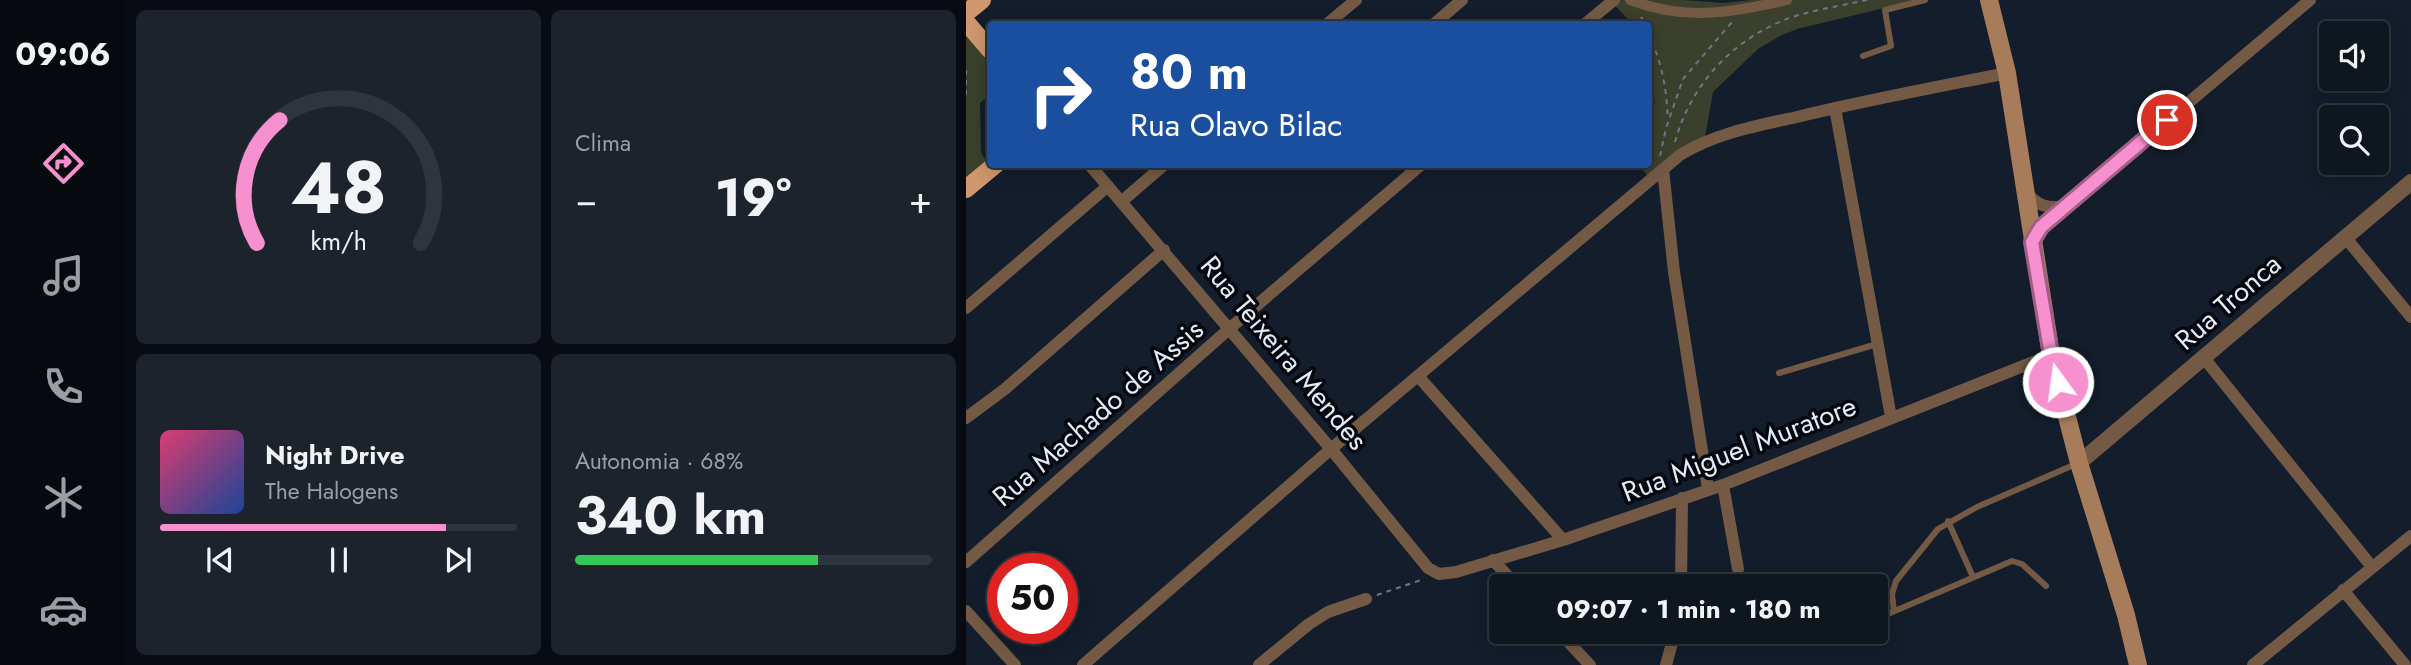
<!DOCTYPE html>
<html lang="pt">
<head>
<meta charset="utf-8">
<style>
	:root { --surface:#0e1620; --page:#1c232d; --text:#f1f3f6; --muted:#9b9fa5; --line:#2e353e; --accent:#f790ce }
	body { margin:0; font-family:Jost,sans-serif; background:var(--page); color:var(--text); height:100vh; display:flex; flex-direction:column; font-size:26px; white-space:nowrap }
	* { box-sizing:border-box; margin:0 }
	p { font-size:23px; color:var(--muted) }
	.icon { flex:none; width:38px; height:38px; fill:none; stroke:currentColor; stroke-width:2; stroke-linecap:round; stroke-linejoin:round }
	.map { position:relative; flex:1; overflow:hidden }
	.sheet { display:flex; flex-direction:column; gap:10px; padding:10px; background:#080c12; width:840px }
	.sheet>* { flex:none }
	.guide { position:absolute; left:21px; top:21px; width:665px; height:147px; border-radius:7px; box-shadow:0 4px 18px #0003,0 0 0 2px var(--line); background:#1a4fa0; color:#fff; overflow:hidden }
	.buttons { position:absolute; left:1353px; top:21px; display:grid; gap:14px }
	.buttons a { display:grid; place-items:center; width:70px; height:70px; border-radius:7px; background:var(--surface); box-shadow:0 4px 18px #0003,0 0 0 2px var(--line); font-size:35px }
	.speed { position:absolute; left:21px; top:553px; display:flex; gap:14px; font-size:35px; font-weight:700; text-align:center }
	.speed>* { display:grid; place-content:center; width:91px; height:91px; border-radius:50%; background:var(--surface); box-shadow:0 4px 18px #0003,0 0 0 2px var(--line); line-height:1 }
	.speed .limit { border:10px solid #d22; background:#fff; color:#111 }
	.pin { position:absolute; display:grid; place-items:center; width:60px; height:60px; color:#fff; margin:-30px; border:4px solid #fff; border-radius:50%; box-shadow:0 2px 7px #0007 }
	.me { position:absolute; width:77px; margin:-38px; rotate:346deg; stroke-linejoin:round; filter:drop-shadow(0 0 5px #0008) }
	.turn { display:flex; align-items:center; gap:24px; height:147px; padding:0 28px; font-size:32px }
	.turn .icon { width:91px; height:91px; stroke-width:2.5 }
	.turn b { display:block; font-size:49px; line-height:60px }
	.big { font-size:52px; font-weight:700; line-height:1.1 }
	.sheet .card { flex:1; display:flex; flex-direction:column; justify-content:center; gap:10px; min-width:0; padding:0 24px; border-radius:10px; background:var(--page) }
	.sheet .dial { align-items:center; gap:0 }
	.dial svg { height:182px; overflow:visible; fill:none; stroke:var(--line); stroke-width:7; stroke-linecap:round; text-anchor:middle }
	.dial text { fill:var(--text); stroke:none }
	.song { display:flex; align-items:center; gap:21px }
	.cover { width:84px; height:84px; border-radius:10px; background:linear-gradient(135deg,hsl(340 70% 55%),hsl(220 70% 35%)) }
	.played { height:7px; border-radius:4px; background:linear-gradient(90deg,var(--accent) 80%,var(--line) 80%) }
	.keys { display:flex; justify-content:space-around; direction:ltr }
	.heat { display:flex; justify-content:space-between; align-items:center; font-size:38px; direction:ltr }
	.charge { height:10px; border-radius:5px; background:linear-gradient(90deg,#34c759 68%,var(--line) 0) }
	.sheet .tiles { flex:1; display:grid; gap:10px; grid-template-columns:repeat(2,1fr) }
	.trip { position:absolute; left:523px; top:574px; width:399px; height:70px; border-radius:7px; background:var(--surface); box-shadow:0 4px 18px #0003,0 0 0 2px var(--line); font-weight:700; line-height:70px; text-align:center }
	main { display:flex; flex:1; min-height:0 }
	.menu { display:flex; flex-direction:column; width:126px; justify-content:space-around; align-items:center; background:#06090d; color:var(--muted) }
	.menu .icon { width:49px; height:49px }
	.menu .selected { color:var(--accent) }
	.menu b { font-size:32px; color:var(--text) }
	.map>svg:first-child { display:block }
	.green { fill:#3b402c }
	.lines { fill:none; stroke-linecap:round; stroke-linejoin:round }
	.path { stroke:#6e7783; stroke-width:2; stroke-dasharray:5 5; stroke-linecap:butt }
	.service { stroke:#745a45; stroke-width:6 }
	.pedestrian { stroke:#745a45; stroke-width:10 }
	.minor { stroke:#745a45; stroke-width:12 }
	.tertiary { stroke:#745a45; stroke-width:16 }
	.secondary { stroke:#a77c5b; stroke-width:18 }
	.primary { stroke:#ce976c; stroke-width:18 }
	.route-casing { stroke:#a15e86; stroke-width:18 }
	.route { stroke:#f790ce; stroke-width:12 }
	.labels { text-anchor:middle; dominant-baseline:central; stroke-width:7; stroke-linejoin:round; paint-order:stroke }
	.street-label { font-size:28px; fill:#e3ebf5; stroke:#04070d }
</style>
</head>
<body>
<main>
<nav class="menu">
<b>09:06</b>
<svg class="icon selected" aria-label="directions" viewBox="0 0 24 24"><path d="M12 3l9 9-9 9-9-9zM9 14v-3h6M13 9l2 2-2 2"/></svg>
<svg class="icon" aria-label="music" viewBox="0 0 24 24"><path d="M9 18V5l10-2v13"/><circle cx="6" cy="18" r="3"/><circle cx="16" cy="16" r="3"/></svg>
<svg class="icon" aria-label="phone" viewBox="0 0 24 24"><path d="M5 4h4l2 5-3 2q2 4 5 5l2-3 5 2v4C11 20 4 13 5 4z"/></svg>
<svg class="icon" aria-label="climate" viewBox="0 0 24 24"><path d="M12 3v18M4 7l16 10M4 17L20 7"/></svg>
<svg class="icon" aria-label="car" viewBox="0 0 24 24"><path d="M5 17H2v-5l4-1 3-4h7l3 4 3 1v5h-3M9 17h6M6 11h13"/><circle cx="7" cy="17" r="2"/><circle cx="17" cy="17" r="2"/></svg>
</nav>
<section class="sheet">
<div class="tiles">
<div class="card dial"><svg viewBox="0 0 100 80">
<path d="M14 69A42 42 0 1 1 86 69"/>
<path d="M14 69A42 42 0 0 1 24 15" stroke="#f790ce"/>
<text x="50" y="56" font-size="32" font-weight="700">48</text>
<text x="50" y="72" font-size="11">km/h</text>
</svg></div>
<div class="card"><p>Clima</p>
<div class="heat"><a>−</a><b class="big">19°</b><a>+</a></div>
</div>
<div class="card">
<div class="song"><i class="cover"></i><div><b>Night Drive</b><p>The Halogens</p></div></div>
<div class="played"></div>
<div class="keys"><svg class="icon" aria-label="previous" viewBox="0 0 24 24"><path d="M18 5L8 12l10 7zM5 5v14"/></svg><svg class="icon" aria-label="pause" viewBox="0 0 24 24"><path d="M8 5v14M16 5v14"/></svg><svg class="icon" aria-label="next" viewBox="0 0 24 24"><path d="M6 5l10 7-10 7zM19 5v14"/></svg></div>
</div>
<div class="card"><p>Autonomia · 68%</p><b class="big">340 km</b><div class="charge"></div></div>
</div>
</section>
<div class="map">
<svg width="1445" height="665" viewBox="0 0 1445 665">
	<rect width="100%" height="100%" fill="#131d2b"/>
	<!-- green -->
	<path class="green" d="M651,0H717L758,3L786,0H952L831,29L814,36L792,49L747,92L739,137L684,179L674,166L682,164L683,108L689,103L683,56L682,24H667L647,4Z
		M0,31L24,60V94L14,103L15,152L22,165L0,183Z"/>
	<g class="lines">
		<!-- path -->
		<path class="path" d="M675,17L679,24
			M682,32C696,63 700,86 702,119
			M0,70V100
			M709,142C723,90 759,48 807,25C835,11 870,7 901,0
			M694,156L700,128L717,79L766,22
			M411,595L455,580"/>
		<!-- service -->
		<path class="service" d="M897,56L925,46L919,10L959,0
			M813,373L911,344
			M982,521L1007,577
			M928,611L926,594L930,581L972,529L1011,507L1110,464
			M910,619L1046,561L1056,564L1080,586
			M854,643L878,632"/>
		<!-- pedestrian -->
		<path class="pedestrian" d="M664,0C719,21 765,13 821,0"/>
		<!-- minor -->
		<path class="minor" d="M361,24L390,0
			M468,24L496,0
			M619,24L648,0
			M869,108L925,417
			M123,164L365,449L462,568L473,574L490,572L597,540L757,485L1085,355
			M697,169L708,272L742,489
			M1060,192C1071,206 1082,209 1099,206
			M155,202L199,164
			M1379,237L1445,317
			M1066,241L1075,227L1344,0
			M0,308L142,186
			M1238,358L1406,567
			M452,376L597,540
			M0,418L39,389L198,250
			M757,485L772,569
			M527,560L551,586
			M0,562L263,329L456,164
			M715,586L716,498
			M1377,590L1439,665
			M0,611L49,665
			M593,632L624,665
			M117,665L365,449L714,155C750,133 790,126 831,117C900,100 971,87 1041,73
			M293,665L343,624L362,612L400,599
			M700,665L709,632
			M1287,665L1445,536"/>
		<!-- tertiary -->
		<path class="tertiary" d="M1113,463L1445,182"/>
		<!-- secondary -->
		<path class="secondary" d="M1023,0L1041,73L1085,355L1113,463L1160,615L1172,665"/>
		<!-- primary -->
		<path class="primary" d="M0,13L16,0
			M0,22L24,50
			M0,189L30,164"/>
	</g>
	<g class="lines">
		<defs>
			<path id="route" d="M1092,382L1085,355L1066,242L1075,227L1201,120"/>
		</defs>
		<!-- route casing -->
		<use href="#route" class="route-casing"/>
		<!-- route -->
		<use href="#route" class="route"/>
	</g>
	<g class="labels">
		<!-- street labels -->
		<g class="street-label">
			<text transform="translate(1262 302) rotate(-41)">Rua Tronca</text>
			<text transform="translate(318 353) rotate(50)">Rua Teixeira Mendes</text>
			<text transform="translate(132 413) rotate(-41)">Rua Machado de Assis</text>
			<text transform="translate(773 449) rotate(-21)">Rua Miguel Muratore</text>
		</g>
	</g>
</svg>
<div class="buttons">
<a><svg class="icon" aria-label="sound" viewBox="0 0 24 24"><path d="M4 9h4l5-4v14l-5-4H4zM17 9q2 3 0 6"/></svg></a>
<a><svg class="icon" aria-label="search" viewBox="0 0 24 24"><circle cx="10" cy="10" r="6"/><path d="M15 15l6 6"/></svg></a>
</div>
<div class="speed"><div class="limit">50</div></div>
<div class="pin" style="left:1201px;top:120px;background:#d93025"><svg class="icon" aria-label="arrive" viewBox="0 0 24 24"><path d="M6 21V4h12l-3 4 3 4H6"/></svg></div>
<svg class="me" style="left:1092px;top:382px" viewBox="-20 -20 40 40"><circle r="17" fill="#f790ce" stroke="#fff" stroke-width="3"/><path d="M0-11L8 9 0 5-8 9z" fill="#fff"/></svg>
<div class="trip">09:07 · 1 min · 180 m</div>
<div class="guide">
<div class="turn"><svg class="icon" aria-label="right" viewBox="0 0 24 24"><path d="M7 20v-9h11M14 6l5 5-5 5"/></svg><div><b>80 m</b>Rua Olavo Bilac</div></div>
</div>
</div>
</main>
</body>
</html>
